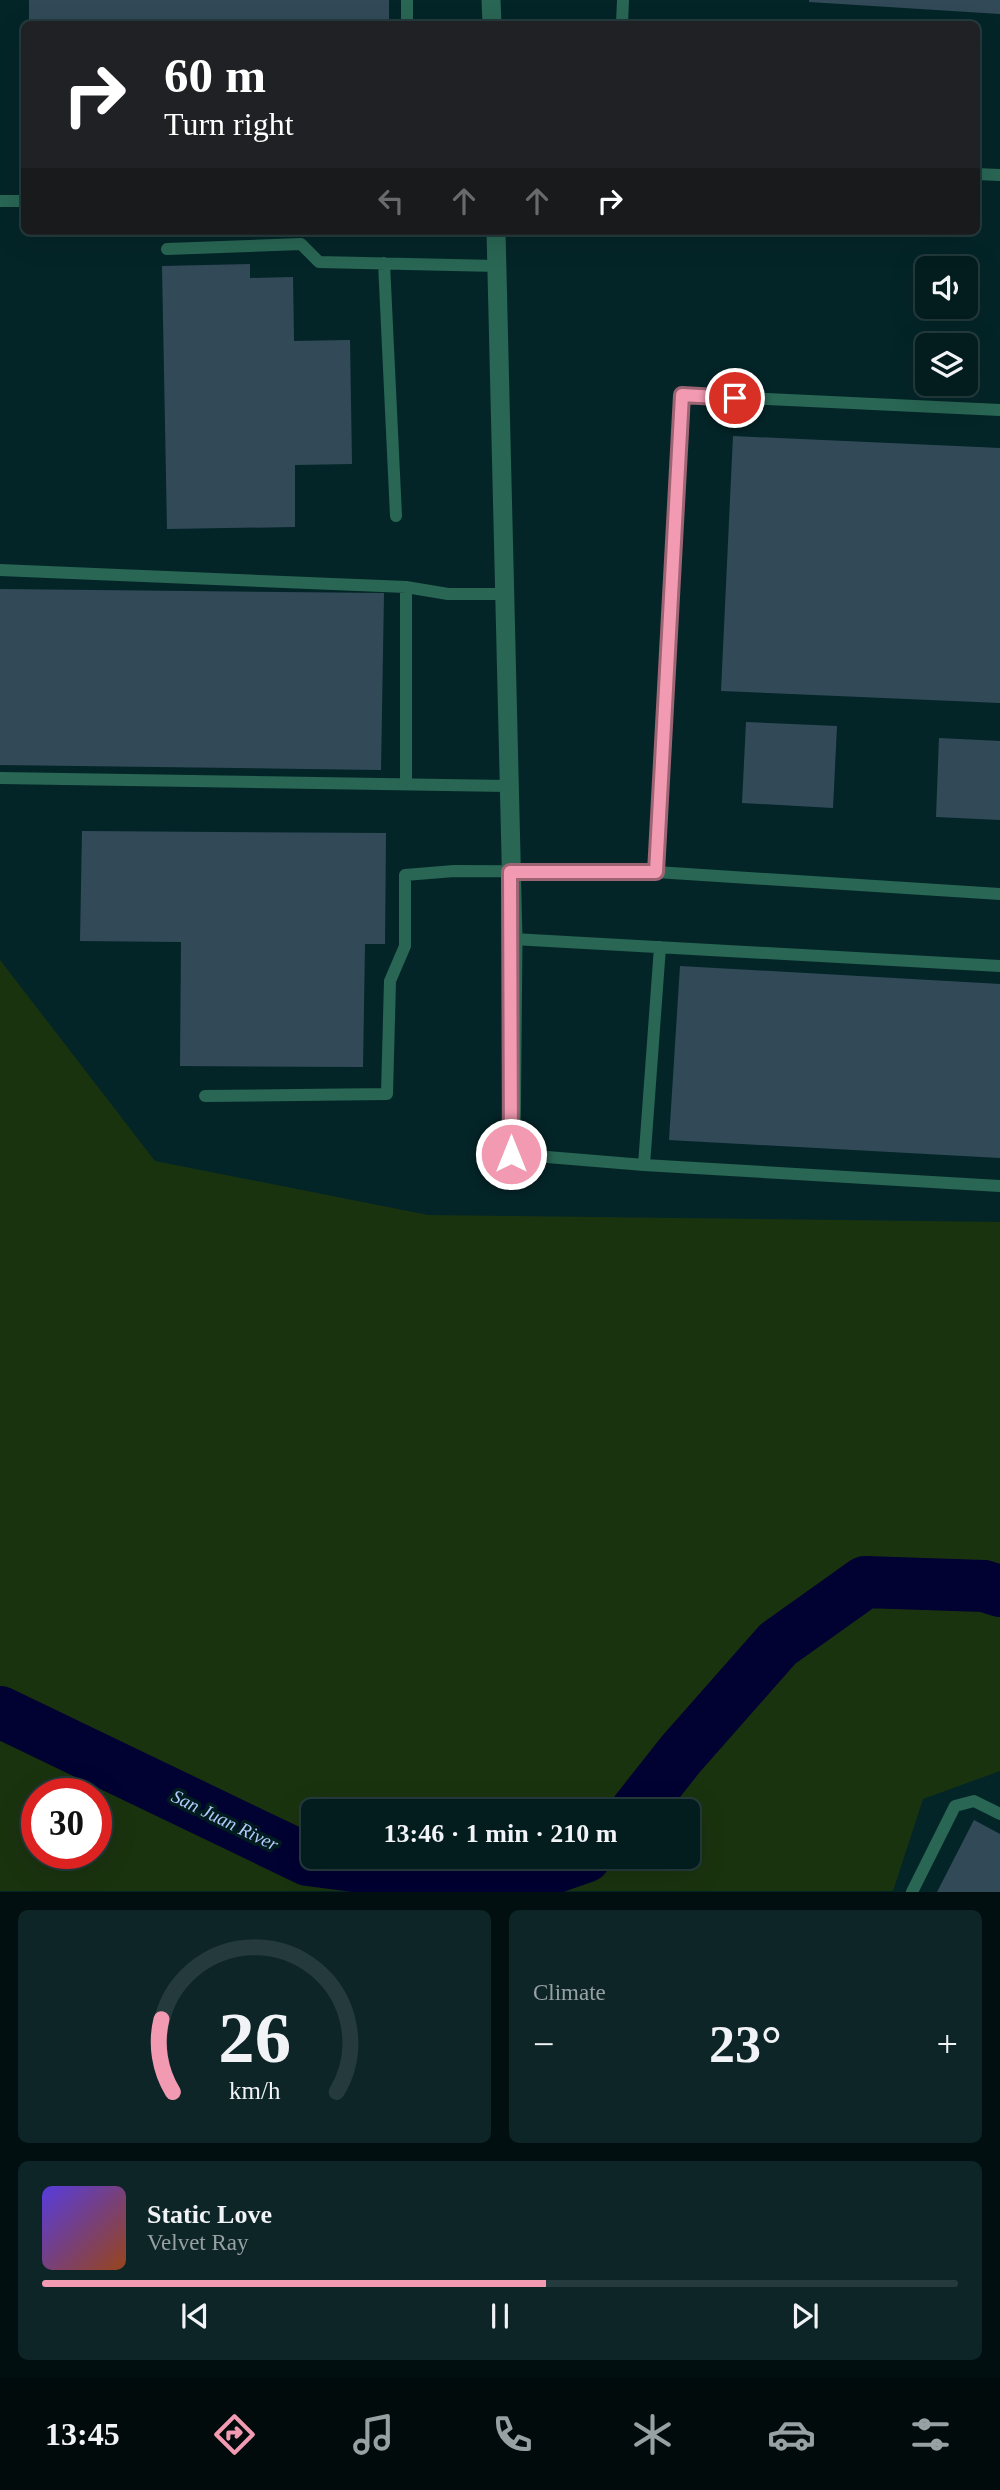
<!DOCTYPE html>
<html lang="en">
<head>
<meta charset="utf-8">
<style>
	:root { --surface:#031c1e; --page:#0d2527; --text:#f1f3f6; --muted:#97a1a4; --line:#243a3c; --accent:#f19ab1 }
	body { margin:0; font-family:Georgia,serif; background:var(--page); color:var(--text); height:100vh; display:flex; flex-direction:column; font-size:26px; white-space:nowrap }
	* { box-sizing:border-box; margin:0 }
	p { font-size:23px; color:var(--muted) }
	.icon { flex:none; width:38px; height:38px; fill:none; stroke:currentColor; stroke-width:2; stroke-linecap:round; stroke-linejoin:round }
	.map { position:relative; height:1892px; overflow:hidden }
	.panel { display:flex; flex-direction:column; gap:18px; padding:18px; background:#020f10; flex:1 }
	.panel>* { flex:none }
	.banner { position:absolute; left:21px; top:21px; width:959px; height:214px; border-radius:10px; box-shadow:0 7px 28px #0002,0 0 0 2px var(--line); background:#202124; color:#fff; overflow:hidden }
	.buttons { position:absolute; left:915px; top:256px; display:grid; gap:14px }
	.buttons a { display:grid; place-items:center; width:63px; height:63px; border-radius:10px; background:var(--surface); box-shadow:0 7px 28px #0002,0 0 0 2px var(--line); font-size:35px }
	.speed { position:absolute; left:21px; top:1778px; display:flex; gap:14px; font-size:35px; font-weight:700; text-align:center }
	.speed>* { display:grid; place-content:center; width:91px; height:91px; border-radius:50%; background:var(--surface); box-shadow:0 7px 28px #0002,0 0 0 2px var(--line); line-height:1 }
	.speed .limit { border:10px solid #d22; background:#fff; color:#111 }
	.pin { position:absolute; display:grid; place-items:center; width:60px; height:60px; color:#fff; margin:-30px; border:4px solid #fff; border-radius:50%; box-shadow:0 2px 7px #0007 }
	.me { position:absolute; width:77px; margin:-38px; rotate:0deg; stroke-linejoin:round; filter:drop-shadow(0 0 5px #0008) }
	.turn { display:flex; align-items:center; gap:24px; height:147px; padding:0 28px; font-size:32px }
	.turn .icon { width:91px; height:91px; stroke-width:2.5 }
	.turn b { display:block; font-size:49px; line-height:60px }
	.lanes { display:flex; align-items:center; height:66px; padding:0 28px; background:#0003; justify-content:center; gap:35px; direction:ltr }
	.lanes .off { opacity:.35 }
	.big { font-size:52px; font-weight:700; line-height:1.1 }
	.panel .widget { flex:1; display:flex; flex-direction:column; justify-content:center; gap:10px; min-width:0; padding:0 24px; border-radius:10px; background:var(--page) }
	.panel .dial { align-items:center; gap:0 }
	.dial svg { height:182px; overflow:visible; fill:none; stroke:var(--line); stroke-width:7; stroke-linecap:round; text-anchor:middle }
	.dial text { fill:var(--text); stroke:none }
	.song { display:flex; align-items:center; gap:21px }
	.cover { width:84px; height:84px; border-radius:10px; background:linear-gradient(135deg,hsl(250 70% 55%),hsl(20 70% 35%)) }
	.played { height:7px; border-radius:4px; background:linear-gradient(90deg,var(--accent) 55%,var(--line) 55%) }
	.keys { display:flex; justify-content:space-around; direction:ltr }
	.heat { display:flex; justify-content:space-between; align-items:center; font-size:38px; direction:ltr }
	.panel .tiles { flex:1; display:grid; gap:18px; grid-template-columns:1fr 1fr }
	.widget:last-child { grid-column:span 2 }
	.trip { position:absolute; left:301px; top:1799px; width:399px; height:70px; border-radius:10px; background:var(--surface); box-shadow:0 7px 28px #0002,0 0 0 2px var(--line); font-weight:700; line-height:70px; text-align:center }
	.dock { display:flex; height:112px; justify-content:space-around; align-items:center; background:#010b0c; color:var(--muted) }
	.dock .icon { width:49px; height:49px }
	.dock .selected { color:var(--accent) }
	.dock b { font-size:32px; color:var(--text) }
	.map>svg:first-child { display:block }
	.green { fill:#1a330f; fill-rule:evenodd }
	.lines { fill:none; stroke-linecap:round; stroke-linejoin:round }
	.river { stroke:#010132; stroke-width:52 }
	.building { fill:#324a58 }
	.service { stroke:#296653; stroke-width:12 }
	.minor { stroke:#296653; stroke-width:19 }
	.route-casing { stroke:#9d6473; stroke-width:18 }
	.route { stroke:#f19ab1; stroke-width:12 }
	.labels { text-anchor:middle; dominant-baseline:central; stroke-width:7; stroke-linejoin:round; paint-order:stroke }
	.water-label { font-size:19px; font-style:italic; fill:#b3cafd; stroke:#001c1e }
</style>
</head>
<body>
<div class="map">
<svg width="1000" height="1892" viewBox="0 0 1000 1892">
	<rect width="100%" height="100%" fill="#042528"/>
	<!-- green -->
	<path class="green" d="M0,960L155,1161L428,1215L1000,1222V1771L923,1799L893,1891H0ZM37,1794H96V1853H37ZM313,1811H688V1857H313Z"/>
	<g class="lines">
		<!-- river -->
		<path class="river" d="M0,1712L308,1860L503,1885L585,1857
			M636,1811L681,1754L778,1644L865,1582L984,1586L1000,1591"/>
	</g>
	<!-- building -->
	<path class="building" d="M29,0H389V24H29Z
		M809,0H1000V14L809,2Z
		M250,264V278L293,277L294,341L350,340L352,464L295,465V527L167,529L162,266Z
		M733,436L1000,448V703L721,691Z
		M0,589L384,593L381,770L0,765Z
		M746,722L837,726L833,808L742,803Z
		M939,738L1000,741V820L936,817Z
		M82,831L386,833L385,944H365L363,1067L180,1066L181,942L80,941Z
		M680,966L1000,984V1158L669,1140Z
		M974,1820L1000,1834V1892H937Z"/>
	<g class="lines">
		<!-- service -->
		<path class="service" d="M407,24V0
			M622,24L623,0
			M976,174L1000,175
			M0,201H24
			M167,249L301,244L319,262L497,266
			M384,263L396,516
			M0,570L406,587L448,594H504
			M0,778L508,786
			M406,784V587
			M656,872L682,395L1000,410
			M513,939L1000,966
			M205,1096L387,1094L390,981L405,946V875L454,871L656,872L1000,894
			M511,1154L644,1165L1000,1186
			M644,1165L660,947
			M912,1892L955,1806L974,1801L1000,1814"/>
		<!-- minor -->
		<path class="minor" d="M491,0L492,24
			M496,231L513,939L511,1154"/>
	</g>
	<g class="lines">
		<defs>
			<path id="route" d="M511,1154L510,872H656L682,395L735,398"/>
		</defs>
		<!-- route casing -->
		<use href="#route" class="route-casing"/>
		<!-- route -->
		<use href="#route" class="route"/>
	</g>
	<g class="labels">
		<!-- water labels -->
		<g class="water-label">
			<text transform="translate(225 1820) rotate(26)">San Juan River</text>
		</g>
	</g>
</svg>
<div class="buttons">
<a><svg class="icon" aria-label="sound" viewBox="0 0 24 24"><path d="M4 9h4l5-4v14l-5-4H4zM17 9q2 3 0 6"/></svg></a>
<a><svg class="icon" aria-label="layers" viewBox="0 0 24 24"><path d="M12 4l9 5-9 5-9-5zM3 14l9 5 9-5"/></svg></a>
</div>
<div class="speed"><div class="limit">30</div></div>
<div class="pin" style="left:735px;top:398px;background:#d93025"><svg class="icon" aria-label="arrive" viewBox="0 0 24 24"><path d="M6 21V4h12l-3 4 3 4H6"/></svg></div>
<svg class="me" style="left:511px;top:1154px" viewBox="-20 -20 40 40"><circle r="17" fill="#f19ab1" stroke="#fff" stroke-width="3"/><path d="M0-11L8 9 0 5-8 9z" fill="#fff"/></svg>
<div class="trip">13:46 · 1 min · 210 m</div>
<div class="banner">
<div class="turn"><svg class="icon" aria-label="right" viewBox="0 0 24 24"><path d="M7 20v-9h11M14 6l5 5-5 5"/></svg><div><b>60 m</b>Turn right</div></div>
<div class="lanes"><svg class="icon off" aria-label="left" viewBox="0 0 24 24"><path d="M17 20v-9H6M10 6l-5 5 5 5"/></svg><svg class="icon off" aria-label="ahead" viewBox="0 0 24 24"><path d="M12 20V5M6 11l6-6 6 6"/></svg><svg class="icon off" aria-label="ahead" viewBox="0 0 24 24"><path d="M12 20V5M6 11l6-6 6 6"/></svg><svg class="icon" aria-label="right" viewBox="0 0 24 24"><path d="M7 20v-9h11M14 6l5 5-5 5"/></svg></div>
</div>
</div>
<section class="panel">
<div class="tiles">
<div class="widget dial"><svg viewBox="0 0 100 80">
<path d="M14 69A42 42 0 1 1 86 69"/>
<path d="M14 69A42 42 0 0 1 9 37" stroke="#f19ab1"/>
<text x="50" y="56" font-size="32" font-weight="700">26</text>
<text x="50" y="72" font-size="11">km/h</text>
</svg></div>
<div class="widget"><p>Climate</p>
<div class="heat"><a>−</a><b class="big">23°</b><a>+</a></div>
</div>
<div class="widget">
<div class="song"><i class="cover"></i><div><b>Static Love</b><p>Velvet Ray</p></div></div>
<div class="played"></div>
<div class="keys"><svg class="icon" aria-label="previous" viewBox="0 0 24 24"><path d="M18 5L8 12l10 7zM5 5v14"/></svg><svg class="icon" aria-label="pause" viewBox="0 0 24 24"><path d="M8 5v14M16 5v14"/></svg><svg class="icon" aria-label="next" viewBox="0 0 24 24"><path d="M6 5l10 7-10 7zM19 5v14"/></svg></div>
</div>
</div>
</section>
<nav class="dock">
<b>13:45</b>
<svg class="icon selected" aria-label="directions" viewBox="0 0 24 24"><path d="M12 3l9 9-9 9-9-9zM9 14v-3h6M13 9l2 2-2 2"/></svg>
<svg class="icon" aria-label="music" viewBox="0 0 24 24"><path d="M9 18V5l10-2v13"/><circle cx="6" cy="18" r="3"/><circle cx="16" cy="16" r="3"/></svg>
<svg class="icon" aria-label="phone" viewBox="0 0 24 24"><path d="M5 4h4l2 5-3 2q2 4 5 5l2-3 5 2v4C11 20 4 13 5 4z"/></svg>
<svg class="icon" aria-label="climate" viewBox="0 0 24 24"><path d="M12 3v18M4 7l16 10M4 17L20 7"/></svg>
<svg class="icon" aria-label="car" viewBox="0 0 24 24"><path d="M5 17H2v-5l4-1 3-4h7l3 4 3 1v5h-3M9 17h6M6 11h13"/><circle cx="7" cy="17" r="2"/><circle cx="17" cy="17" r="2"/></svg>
<svg class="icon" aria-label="filters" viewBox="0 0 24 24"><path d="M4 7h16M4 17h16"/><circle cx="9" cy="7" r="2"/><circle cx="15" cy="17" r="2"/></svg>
</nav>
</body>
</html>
